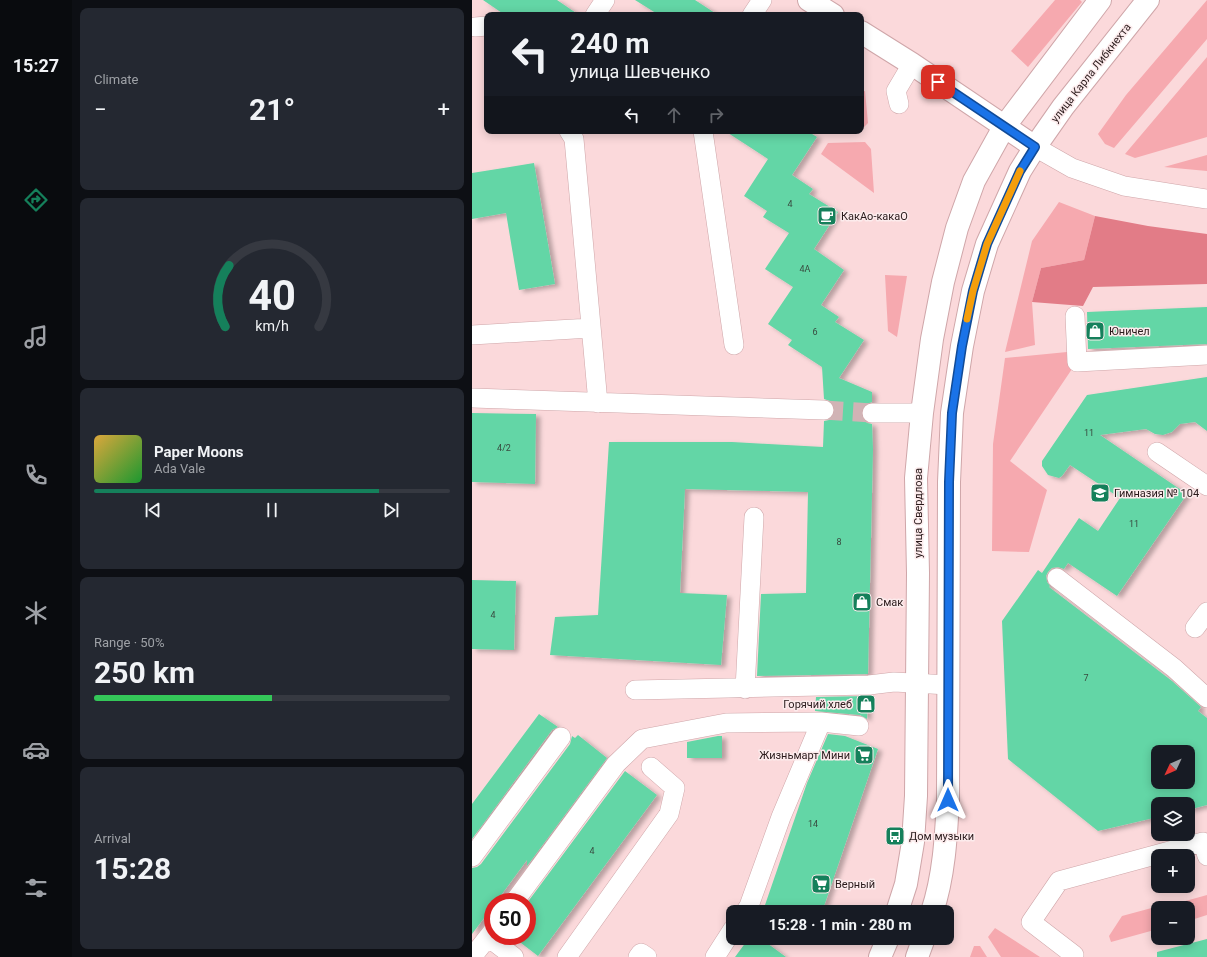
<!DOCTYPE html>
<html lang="en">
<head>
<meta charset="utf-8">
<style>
	:root { --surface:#171b24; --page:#242831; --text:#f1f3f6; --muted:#9ea1a6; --line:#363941; --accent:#15805b }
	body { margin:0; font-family:Roboto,sans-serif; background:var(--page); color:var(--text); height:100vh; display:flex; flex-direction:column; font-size:15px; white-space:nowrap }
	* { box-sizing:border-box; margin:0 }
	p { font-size:13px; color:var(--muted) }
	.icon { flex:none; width:22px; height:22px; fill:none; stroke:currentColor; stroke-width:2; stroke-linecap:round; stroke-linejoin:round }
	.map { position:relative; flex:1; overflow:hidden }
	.sheet { display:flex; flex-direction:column; gap:8px; padding:8px; background:#0d0f14; width:400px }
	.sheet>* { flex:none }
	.guide { position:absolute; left:12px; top:12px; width:380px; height:122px; border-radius:8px; box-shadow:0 2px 10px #0003; background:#171b24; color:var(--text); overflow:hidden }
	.needle { width:26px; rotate:226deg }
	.tools { position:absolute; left:679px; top:745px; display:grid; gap:8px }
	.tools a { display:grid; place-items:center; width:44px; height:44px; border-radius:8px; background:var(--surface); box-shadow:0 2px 10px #0003; font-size:20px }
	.speed { position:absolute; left:12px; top:893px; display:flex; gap:8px; font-size:20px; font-weight:700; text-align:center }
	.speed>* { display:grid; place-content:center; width:52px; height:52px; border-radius:50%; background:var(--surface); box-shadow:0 2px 10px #0003; line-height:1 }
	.speed .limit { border:6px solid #d22; background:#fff; color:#111 }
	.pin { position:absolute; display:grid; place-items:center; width:34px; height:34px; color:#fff; margin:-17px; border-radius:8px; box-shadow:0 2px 6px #0006 }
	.me { position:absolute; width:44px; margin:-22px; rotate:0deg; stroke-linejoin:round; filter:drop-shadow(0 0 3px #0008) }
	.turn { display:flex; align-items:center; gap:14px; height:84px; padding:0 20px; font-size:18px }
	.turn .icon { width:52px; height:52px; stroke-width:2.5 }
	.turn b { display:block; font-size:28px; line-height:34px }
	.lanes { display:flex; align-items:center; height:38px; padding:0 20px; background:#0003; justify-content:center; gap:20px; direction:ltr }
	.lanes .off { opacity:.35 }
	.big { font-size:30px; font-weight:700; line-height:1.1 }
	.sheet .card { flex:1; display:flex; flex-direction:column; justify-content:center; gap:6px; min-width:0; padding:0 14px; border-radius:8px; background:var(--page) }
	.sheet .dial { align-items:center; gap:0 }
	.dial svg { height:104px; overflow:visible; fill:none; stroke:var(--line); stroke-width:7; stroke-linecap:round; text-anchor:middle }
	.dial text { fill:var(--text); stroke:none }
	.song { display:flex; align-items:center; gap:12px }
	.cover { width:48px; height:48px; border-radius:6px; background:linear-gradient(135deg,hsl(40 70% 55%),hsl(130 70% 35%)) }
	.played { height:4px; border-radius:2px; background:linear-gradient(90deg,var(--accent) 80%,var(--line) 80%) }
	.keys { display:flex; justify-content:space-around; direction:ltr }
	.heat { display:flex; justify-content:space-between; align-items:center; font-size:22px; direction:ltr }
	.charge { height:6px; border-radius:3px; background:linear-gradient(90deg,#34c759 50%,var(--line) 0) }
	.trip { position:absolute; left:254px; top:905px; width:228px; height:40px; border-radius:8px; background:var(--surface); box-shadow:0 2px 10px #0003; font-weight:700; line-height:40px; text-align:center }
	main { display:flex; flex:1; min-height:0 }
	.tab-bar { display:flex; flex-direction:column; width:72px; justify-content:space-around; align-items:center; background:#090b0e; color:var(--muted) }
	.tab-bar .icon { width:28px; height:28px }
	.tab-bar .active { color:var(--accent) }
	.tab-bar b { font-size:18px; color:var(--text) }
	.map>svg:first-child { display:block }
	.green { fill:#f6a9af }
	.forest { fill:#e27c87 }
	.building { fill:#63d6a6; fill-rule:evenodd; filter:url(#shadow) }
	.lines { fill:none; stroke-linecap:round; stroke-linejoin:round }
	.minor-tunnel { stroke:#d1b3b5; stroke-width:19; stroke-dasharray:19 10; stroke-linecap:butt }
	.minor-casing { stroke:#cfa6a9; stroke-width:20 }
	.major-casing { stroke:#cfa6a9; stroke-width:24 }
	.minor { stroke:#fff; stroke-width:19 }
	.major { stroke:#fff; stroke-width:22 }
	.route-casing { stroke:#114b97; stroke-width:10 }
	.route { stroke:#1a73e8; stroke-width:7 }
	.slow { stroke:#f59e0b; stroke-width:7 }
	.labels { text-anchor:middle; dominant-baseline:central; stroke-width:3; stroke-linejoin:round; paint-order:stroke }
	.number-label { font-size:9px; fill:#38493e }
	.street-label { font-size:11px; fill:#291a1b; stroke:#fcebec }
	.poi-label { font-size:11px; fill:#291a1b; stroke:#fcebec; text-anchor:start }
</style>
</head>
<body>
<main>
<nav class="tab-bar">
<b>15:27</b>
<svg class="icon active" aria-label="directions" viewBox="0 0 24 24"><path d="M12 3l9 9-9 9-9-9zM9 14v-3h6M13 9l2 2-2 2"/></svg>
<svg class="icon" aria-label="music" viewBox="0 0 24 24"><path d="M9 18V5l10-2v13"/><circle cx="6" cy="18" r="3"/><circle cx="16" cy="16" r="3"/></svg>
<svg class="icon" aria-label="phone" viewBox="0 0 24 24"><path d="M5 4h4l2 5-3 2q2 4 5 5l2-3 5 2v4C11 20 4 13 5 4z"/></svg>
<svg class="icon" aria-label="climate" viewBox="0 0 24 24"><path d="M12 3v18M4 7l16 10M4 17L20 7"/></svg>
<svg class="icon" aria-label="car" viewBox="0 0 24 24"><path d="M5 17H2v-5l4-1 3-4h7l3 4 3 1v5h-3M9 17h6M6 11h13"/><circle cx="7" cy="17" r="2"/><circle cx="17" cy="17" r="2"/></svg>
<svg class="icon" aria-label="filters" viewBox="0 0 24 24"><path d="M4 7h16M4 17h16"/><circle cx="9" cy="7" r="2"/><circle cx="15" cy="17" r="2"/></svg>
</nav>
<section class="sheet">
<div class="card"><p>Climate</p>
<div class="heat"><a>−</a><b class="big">21°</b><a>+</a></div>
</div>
<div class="card dial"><svg viewBox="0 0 100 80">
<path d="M14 69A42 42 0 1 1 86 69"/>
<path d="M14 69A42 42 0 0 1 17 22" stroke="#15805b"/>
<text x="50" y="56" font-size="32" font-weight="700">40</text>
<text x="50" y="72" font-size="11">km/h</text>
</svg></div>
<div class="card">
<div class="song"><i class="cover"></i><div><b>Paper Moons</b><p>Ada Vale</p></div></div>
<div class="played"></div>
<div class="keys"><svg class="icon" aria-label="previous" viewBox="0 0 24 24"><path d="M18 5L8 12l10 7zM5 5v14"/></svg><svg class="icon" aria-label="pause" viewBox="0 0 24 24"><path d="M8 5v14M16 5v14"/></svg><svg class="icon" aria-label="next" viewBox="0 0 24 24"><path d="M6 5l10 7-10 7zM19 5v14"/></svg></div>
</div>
<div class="card"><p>Range · 50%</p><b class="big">250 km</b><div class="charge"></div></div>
<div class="card"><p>Arrival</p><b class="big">15:28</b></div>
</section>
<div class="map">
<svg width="735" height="957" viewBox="0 0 735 957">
	<defs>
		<filter id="shadow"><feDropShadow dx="4.5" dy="2.5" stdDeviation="2" flood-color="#0004"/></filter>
	</defs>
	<rect width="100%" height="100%" fill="#fbd9db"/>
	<!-- green -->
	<path class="green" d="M583,0H608L610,2L556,67L539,51Z
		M735,0V39L642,148L633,144L626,134L654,95Z
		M735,57V137L663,158L653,154Z
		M393,91L396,123L389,130V92Z
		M393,142L399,149L402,193L349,154L356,143Z
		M735,155V171L692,167Z
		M587,202L623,216L612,260L569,268L560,302L563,345L533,352L560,241Z
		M413,275L435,276L425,337L416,331Z
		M595,352L600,369L538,461L575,490L557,552L520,551L521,444L533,358Z
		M735,895V915L716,921V908H700L699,905Z
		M687,906L686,929L639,942L637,936L650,916Z
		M523,928L568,957H529L516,937Z
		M502,946H508L515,957H498Z"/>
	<!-- forest -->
	<path class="forest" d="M623,216L676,226L735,234V284L621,287L611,306L560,302L569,268L612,260Z"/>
	<!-- building -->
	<path class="building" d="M11,0H85L107,15H33Z
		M163,0H223L246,15H187Z
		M253,131H335L345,137L320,175L341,189L337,194L366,212L342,249L372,270L349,305L367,317L363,322L392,340L367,378L400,392V402L394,404L390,408L389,413L391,419L395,423L400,424L401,449L396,674L285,676L289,594L334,593L336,492L213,489L208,593L255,595L249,665L78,655L83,617L126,615L137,442H260L351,447L352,421L357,420L361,416L363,410L362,405L358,401L352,399L350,367L316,345L320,340L296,324L321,287L293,269L317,233L291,217L295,211L272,196L296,159Z
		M62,163L83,284L47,290L34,213L0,219V173Z
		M735,307V344L616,349L615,312Z
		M735,377V431L723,422L708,424L700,432L691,435L683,434L674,429L628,435L715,494L645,596L596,563L592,569L586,567L580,568L576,572L574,576L575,582L578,586L577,587L700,681L729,707L726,711L735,718V805L716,810V804H686V817L626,831L536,759L530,621L566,570L570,573L607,518L626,531L648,498L598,465L590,476L587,478L576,475L570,466V461L615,395ZM686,752H716V782H686Z
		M0,413L64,414L63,484L0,482Z
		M0,580L44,581L42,650L0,649Z
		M396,696L395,719L388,715L343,711L344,697Z
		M67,714L86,727L80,730L0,839V804Z
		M356,734L373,736L406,749L350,912H313L293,905L335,783Z
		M106,735L135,758L55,866V860L24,902H21V906L0,934V868L5,867L9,864L98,744L100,736L103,738Z
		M246,736H250V758H215V742Z
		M153,771L185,795L66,956L40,936H55V903Z
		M277,938H288L314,957H263Z
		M735,939V957H685V952Z"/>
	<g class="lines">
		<!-- minor-tunnel -->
		<path class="minor-tunnel" d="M352,410L400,413"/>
		<defs>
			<path id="minor" d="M123,15L133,0
				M280,15L290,0
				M3,27L15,26
				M427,104L424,91L440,64
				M97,131L102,139L126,403
				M231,131L262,345
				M563,147L600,168L652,186L735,199
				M603,316L605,362L735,355
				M0,335L119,328
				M0,398L352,410
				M400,413H450
				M685,452L735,486
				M585,578L702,668L735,698
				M723,628L735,612
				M273,689L282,517
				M163,690L397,685L422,682L477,685
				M0,857L89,737
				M42,902L144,764L170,739L254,723L349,722L387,726
				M273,912L277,906L309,817L349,722
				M16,937L42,957
				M0,957L21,931
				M95,957L197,814L203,788L179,767
				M166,957L169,953L175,957
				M243,957L261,929
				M601,957L602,955L559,922L587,881L731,842L735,856"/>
			<path id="major" d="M337,0L361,15
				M389,32L440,64L563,147
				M425,912L434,884L441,842L444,796L446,573L444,478L450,413L460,339L471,282L485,228L502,181L532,127L628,0
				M460,912C472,876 474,838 476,800L477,482L480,413L490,346L501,291L515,244L548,171L563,147L591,107L676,0
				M408,957L416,938
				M445,957L452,938"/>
		</defs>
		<!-- minor casing -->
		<use href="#minor" class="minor-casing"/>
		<!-- major casing -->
		<use href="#major" class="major-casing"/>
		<!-- minor -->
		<use href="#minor" class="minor"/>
		<!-- major -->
		<use href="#major" class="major"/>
	</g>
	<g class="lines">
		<defs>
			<path id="route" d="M466,82L563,147L548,171L515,244L501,291L490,346L480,413L477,482L476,800"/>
		</defs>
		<!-- route casing -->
		<use href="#route" class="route-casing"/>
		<!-- route -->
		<use href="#route" class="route"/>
		<!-- slow -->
		<path class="slow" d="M495,319L501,291L515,244L548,171"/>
	</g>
	<!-- icons -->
	<defs>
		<symbol id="cafe-square" viewBox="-11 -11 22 22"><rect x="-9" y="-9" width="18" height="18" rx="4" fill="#15805b" stroke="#fcebec"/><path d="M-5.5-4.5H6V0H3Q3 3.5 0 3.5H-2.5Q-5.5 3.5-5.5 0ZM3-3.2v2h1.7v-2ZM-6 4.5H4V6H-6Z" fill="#fff"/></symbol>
		<symbol id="shop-square" viewBox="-11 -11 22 22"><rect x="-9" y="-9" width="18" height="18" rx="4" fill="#15805b" stroke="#fcebec"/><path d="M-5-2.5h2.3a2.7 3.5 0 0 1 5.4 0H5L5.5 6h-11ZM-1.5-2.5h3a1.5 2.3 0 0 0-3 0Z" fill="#fff"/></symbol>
		<symbol id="school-square" viewBox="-11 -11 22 22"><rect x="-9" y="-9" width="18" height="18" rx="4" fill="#15805b" stroke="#fcebec"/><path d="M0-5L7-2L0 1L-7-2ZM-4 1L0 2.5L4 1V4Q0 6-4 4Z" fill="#fff"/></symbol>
		<symbol id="supermarket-square" viewBox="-11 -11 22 22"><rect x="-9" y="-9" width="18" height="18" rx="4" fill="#15805b" stroke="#fcebec"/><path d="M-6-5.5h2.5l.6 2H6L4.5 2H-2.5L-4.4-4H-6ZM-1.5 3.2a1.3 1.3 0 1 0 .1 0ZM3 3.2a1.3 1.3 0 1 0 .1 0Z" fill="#fff"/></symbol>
		<symbol id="bus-square" viewBox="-11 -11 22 22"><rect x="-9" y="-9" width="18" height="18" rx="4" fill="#15805b" stroke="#fcebec"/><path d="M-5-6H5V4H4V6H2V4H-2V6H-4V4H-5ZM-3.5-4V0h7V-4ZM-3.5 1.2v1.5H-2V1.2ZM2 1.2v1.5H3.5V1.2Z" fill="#fff"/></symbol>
	</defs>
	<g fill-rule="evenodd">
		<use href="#cafe-square" x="344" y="205" width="22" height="22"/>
		<use href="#shop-square" x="612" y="320" width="22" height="22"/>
		<use href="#school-square" x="617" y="482" width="22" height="22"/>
		<use href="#shop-square" x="379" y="591" width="22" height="22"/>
		<use href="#shop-square" x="383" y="693" width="22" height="22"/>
		<use href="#supermarket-square" x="381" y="744" width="22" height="22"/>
		<use href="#bus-square" x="412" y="825" width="22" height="22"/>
		<use href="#supermarket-square" x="338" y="873" width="22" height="22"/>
	</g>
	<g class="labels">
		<!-- number labels -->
		<g class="number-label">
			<text x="318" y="204">4</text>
			<text x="333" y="269">4А</text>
			<text x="343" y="332">6</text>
			<text x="617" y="433">11</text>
			<text x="32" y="448">4/2</text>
			<text x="662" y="524">11</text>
			<text x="367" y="542">8</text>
			<text x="21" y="615">4</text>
			<text x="614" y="678">7</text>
			<text x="341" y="824">14</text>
			<text x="120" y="851">4</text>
		</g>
		<!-- street labels -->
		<g class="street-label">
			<text transform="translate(619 73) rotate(-52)">улица Карла Либкнехта</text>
			<text transform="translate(446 513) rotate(-90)">улица Свердлова</text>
		</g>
		<!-- poi labels -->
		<g class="poi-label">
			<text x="369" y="216">КакАо-какаО</text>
			<text x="637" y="331">Юничел</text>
			<text x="642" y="493">Гимназия № 104</text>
			<text x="404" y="602">Смак</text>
			<text x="380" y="704" text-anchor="end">Горячий хлеб</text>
			<text x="378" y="755" text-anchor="end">Жизньмарт Мини</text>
			<text x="437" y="836">Дом музыки</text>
			<text x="363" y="884">Верный</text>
		</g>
	</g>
</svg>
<div class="tools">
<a><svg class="needle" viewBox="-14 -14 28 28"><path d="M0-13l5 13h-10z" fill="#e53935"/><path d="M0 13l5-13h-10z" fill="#9ea1a6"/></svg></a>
<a><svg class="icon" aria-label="layers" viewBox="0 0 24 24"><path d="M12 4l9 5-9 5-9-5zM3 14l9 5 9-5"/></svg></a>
<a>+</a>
<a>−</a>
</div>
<div class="speed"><div class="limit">50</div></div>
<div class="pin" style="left:466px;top:82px;background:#d93025"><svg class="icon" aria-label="arrive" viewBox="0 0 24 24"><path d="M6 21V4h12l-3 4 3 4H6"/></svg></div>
<svg class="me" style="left:476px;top:800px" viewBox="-20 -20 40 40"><path d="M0-17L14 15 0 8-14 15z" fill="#1a73e8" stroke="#fff" stroke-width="4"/></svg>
<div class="trip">15:28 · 1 min · 280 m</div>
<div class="guide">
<div class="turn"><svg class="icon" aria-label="left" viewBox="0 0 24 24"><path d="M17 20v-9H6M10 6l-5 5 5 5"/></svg><div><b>240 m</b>улица Шевченко</div></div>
<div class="lanes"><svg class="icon" aria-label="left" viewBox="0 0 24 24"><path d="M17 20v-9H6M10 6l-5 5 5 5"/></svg><svg class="icon off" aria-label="ahead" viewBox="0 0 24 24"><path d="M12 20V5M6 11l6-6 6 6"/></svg><svg class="icon off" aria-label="right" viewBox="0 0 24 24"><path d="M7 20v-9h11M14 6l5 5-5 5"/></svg></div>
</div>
</div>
</main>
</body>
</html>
